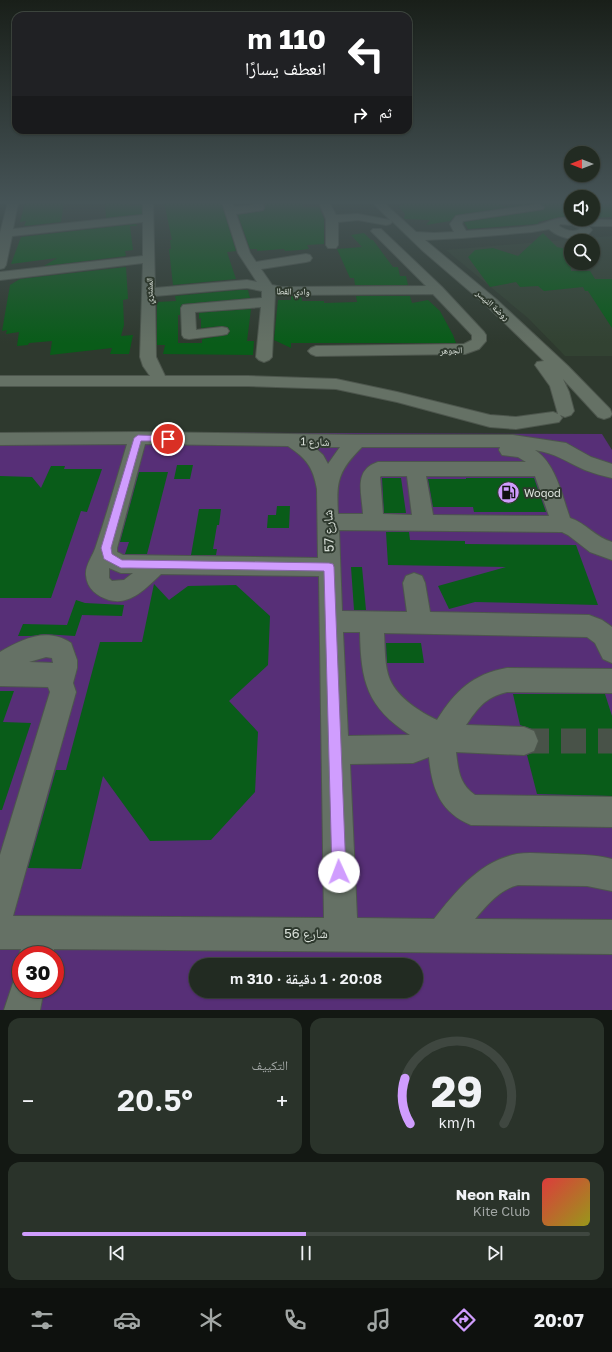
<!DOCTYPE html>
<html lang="ar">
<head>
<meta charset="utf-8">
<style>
	:root { --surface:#222b22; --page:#2a332a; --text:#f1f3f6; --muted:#a2a7a5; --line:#3f4740; --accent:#d09dfe }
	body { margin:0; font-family:"Golos Text","Noto Naskh Arabic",sans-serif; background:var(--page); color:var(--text); direction:rtl; height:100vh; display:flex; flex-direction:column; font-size:15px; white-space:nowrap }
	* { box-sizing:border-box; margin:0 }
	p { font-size:13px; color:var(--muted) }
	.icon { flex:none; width:22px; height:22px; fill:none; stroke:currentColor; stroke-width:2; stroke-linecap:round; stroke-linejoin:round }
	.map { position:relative; height:1010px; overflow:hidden; direction:ltr }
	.sheet { display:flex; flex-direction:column; gap:8px; padding:8px; background:#131813; flex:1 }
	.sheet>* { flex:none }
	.hud { position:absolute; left:12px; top:12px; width:400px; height:122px; border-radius:12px; box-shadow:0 1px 3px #0004,0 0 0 1px var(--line); direction:rtl; background:#202124; color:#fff; overflow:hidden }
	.needle { width:26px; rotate:270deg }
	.tools { position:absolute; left:564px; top:146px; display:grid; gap:8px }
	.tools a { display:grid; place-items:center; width:36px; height:36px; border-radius:50%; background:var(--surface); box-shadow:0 1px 3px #0004,0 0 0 1px var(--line); font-size:20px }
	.speed { position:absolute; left:12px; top:946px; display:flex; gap:8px; font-size:20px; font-weight:700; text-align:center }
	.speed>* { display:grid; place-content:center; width:52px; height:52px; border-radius:50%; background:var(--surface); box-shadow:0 1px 3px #0004,0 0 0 1px var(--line); line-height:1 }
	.speed .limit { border:6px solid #d22; background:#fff; color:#111 }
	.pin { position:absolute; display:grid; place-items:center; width:34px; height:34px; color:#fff; margin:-17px; border:2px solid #fff; border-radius:50%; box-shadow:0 1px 4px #0007 }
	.me { position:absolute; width:44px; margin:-22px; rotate:358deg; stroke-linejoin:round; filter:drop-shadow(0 0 3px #0008) }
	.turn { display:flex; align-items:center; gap:14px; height:84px; padding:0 20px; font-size:18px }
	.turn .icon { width:52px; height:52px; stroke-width:2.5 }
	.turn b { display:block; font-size:28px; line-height:34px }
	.then { display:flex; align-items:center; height:38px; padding:0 20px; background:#0003; gap:8px; font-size:15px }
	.big { font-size:30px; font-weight:600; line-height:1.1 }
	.sheet .tile { flex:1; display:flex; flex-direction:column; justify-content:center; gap:6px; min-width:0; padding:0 14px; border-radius:12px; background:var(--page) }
	.sheet .dial { align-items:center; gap:0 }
	.dial svg { height:104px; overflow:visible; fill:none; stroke:var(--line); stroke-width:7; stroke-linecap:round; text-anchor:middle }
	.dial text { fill:var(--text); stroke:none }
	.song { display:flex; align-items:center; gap:12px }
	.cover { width:48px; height:48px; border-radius:6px; background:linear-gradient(135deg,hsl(0 70% 55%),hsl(60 70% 35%)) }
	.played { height:4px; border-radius:2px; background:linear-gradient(90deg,var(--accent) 50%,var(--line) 50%) }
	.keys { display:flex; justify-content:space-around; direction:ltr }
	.heat { display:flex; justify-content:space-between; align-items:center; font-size:22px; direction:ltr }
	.sheet .tiles { flex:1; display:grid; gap:8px; grid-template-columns:1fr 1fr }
	.tile:last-child { grid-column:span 2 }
	.trip { position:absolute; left:189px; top:958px; width:234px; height:40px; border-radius:20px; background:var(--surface); box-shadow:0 1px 3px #0004,0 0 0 1px var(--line); font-weight:600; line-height:40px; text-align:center; direction:rtl }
	.tabs { display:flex; height:64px; justify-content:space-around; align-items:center; background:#0e110e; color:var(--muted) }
	.tabs .icon { width:28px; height:28px }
	.tabs .current { color:var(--accent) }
	.tabs b { font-size:18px; color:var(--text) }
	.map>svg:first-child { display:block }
	.built { fill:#324232; fill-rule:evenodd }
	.green { fill:#572f77; fill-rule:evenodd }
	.building { fill:#095c19 }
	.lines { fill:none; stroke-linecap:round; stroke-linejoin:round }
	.minor-tunnel { stroke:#485248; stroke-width:25; stroke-dasharray:25 12; stroke-linecap:butt }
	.minor-casing { stroke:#4d564d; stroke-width:2 }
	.minor { fill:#657165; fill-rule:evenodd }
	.route { fill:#d09dfe; stroke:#8766a5 }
	.labels { text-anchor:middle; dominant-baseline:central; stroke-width:4; stroke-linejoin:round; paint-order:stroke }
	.far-street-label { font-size:9px; fill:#dae1da; stroke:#2e392e }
	.street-label { font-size:11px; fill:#dae1da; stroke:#2e392e }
	.poi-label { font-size:11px; fill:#dae1da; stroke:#2e392e; text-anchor:start }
	.near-street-label { font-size:13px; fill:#dae1da; stroke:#2e392e }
</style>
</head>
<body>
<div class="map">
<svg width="612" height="1010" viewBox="0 0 612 1010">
	<rect width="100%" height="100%" fill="#2e392e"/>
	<!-- built -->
	<path class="built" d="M612,236V356H565L528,318L446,250ZM571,241H593V263H571Z"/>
	<!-- green -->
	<path class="green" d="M0,432L602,434L612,450V1010H0ZM21,955H55V989H21ZM196,965H416V991H196Z"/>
	<!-- building -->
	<path class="building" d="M25,202H64L61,222L24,226L26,221L20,222Z
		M105,202H121V204L129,203L130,206L142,205V214L106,218Z
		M164,202H221L236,251L227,252L236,279L173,285L169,249H171L170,240H172Z
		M265,202H301L303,207H319L324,219V244L307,245L309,249L300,250L285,251L284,249L257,251V249H250L238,215L263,211L265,208Z
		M400,202H498L504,207L537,202H571V216L560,217L538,222L539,223L537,224L468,229L464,222L543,210L545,207L539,203L456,215L450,221L426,225L430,220L404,219L405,214L398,206L403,205Z
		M593,202H612V217L593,218Z
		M136,224L137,226H130L133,250L125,251L126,256L44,266L57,258L11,264L21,237Z
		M364,233L371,240H373L393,267H398L400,276H406L408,285H355L354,278H350L337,249L362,247L351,235Z
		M543,233L557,247L566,249L571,254V271H590L595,279H612V328L588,291H585L583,287L544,291L538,286L520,287L516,282L490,287L468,257L475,250L493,248L518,256Z
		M126,267L128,299L123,300L124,325L121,336L133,335L129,354H110L112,348L50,355L52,341L29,343L28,345L17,346L19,332L6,334L7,330L2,331L10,285L20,279Z
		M239,290H248L250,298L182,304L180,308V315H178V343H202V339L227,335L230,332L228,327L222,326L201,328V318L199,319V313H197L251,309L247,341H254L253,355L163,354L165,345H157V302L176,301L175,296Z
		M291,296H301L302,301H324V303L357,302L356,296H410L412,303L428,300L440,311L453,335L456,343H291V348L274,340L278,300H291Z
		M177,465H193L190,479H174Z
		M51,466H65L64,469H102L87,512L81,511L51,598H0V476L32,477L41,488Z
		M139,472H168L147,554H125L129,542H120Z
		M382,478H401L406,513H384Z
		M466,478H534L546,512H474L473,507H433L428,479H466Z
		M277,506H290L289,528H267L268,515H276Z
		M199,509H221L219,525H217L213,549H217L216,555H191Z
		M386,532H409L410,540L465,541V544L576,545L598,605L475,602L449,609L438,586L506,567L388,565Z
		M351,567H362L366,610H354Z
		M154,584L169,600L188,586L236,585L270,616L268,665L229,701L258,732L255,792L211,840L150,841L103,776L81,869L28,868L56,770H66L100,642H142Z
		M76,600L85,603L124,605L122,616L82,615L75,636L44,634L31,636H18L23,624L67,625Z
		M386,643H421L424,663H387Z
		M0,691H14L3,722L31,723L2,810H0Z
		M513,694H605L612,716V796L537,794L527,755L535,752L539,740L535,730L520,725Z"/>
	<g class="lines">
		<!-- minor-tunnel -->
		<path class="minor-tunnel" d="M524,741H612"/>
		<defs>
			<path id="minor" d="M8,202H18L13,229L143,215V202H153L155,288L247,280L257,282L238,253L222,202H232L234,207L253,205V202H263L264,208L263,210L236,214L250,253L256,262L306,254L310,255L312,258L310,261L306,262L261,269L272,285L282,287L426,286L371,231L373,229H381L442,287L484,332L486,335V341L479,349L465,354L316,356L311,354L308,351L311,348L316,346L464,344L472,340V335L433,294L282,295L275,294L272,357L269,360L264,362L259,360L256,357L261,307L195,312L196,330L222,327L227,328L229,331L227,334L222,335L189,339L184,338L182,335L181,308L183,305L262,298V291L247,288L155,296L156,357L165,376H248L336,379L397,392L490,415L516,417L553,412L558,414L550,386L535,365L537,362L544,361L487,306L423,251L391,220L392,222L390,224L386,225L358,220L338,222V245L336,248H328L326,245V219L319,202H329L336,215L358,214L390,220L372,202H383L416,232L434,233L454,232L450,224L456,216L539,204L544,207L543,209L463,221L462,224L466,231C488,229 510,229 532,226C546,224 556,216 571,218V219L612,220V226H589L592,230C582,244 560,239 549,229L532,232L462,238L425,240L497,300L568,366L610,409L612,414L610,417L604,419L598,417L563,379L569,392L574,411L571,415L565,417L560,415L562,418L559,422L516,429L490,427L397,402L336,389L248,386H0V376H150L143,366L140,357L143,263L0,280V272L143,256V222L12,236L6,265L4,268L0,269V233ZM560,224L572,225L580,229C573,233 565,230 559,226Z
				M138,432L357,435H513L566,443L591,457L612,464V478C603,476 593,473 585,470C567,462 555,453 535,450C556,464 562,496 570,518C586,523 596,538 612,542V560L590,552L568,535L562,532L339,530L342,611L407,612L403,583L406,576L414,573L422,576L425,583L430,612L589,615L602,620L612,627V663L603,659L595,643L587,637L384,633C385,647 384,666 390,680C398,698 420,712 437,720C455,691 473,674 507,668L612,669V693L507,692C485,697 478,708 466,725L524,727L534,731L538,741L534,751L524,755L456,752C458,769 459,784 475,795L612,797V827L471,825C440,812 432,789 429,757L413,763L350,764L357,918L434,919C456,891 480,861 517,854C530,852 544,854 557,854C576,855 594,854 612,859V891L587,886L518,885C500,889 486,906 475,919L612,920V954L54,949L53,955H21V960L19,955L21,949H0V855L50,692L48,687L0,686V652C22,639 47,627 71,643L77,660V668L73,683L76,692L13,916L324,918L319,576L161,574C147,587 131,606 109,600C97,596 87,589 86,575C85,565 93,556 96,546C107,513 117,478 127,444L0,445V433ZM145,444L288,446C307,459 313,467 317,489L318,558L123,555L117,552V548ZM314,447H340L328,464L323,455ZM362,447H500L499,450L502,455L518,457L526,462H378C353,470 362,493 363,514H338C336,481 338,471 362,447ZM381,476H407L412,515L383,514L380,477ZM426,476H535L549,516L433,515ZM109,568L121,573H133L124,580L112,581L109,578ZM343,632H360C361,682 367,707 410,735L348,736ZM46,657L52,658L53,663L29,662Z
				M21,974V989H44L40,1010H4L15,977Z"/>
		</defs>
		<!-- minor casing -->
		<use href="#minor" class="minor-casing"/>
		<!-- minor -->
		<use href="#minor" class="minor"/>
	</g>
	<!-- sky -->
	<linearGradient id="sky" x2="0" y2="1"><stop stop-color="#191f19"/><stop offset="0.59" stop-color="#465457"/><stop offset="1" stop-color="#465457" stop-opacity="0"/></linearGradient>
	<rect width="612" height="343" fill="url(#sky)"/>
	<!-- route -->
	<path class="route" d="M138,435L168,436L173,439L168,441H141L111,548L112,554L122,560H130L329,563L333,564L334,567L346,872L344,877L339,880L334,877L332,872L324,571L130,568H121L104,559L101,548L134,438Z"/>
	<!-- icons -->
	<defs>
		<symbol id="fuel-disc" viewBox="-11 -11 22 22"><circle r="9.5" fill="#d09dfe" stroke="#2e392e"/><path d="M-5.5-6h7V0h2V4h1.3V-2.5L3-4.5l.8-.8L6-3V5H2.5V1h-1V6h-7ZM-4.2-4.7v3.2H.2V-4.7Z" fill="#111"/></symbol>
	</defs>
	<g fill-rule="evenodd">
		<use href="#fuel-disc" x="496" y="480" width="25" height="25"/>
	</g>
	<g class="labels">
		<!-- far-street labels -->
		<g class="far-street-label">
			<text transform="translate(149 291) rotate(-89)">المشتري</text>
			<text transform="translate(293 291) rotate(1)">وادي القطا</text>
			<text transform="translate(493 305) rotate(42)">روضة النيسر</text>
			<text transform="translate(451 350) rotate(-2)">الجوهر</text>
		</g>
		<!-- street labels -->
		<g class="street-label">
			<text transform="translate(315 441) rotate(1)">شارع 1</text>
		</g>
		<!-- poi labels -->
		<g class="poi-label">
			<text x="524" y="492">Woqod</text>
		</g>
		<!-- near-street labels -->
		<g class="near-street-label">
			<text transform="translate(328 531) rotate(-92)">شارع 57</text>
			<text x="306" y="933">شارع 56</text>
		</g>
	</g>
</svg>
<div class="tools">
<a><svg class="needle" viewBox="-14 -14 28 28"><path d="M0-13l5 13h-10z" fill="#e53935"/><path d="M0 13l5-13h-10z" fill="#a2a7a5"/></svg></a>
<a><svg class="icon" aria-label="sound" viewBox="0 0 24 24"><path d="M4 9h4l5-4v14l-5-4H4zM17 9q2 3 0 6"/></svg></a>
<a><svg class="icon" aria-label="search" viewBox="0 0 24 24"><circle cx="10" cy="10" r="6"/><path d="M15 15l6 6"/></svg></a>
</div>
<div class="speed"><div class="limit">30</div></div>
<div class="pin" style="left:168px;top:439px;background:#d93025"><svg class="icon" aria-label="arrive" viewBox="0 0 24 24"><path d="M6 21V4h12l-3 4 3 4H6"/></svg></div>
<svg class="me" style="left:339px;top:872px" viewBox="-20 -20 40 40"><circle r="19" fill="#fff"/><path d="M0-13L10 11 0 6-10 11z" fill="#d09dfe"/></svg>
<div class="trip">20:08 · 1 دقيقة · 310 m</div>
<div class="hud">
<div class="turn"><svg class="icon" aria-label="left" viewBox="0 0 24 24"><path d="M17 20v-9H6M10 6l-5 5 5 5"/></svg><div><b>110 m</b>انعطف يسارًا</div></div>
<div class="then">ثم<svg class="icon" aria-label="right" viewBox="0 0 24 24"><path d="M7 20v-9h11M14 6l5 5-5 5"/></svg></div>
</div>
</div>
<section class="sheet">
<div class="tiles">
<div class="tile dial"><svg viewBox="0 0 100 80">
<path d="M14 69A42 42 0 1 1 86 69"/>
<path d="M14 69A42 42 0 0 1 10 34" stroke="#d09dfe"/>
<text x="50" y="56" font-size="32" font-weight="700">29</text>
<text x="50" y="72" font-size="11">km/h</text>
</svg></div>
<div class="tile"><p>التكييف</p>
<div class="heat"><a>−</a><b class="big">20.5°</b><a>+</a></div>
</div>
<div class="tile">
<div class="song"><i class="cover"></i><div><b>Neon Rain</b><p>Kite Club</p></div></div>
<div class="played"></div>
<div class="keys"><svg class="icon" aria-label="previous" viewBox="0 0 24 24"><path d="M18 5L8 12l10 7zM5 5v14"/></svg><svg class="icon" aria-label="pause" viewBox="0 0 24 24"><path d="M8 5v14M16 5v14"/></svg><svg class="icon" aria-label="next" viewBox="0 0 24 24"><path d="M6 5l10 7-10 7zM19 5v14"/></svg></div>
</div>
</div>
</section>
<nav class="tabs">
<b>20:07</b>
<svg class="icon current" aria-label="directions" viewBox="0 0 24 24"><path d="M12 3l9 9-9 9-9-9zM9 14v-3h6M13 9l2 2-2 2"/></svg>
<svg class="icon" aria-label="music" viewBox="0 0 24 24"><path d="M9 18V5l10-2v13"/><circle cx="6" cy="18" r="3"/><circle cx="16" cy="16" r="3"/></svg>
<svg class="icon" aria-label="phone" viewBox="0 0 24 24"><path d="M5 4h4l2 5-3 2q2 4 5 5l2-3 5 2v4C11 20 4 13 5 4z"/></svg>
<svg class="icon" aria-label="climate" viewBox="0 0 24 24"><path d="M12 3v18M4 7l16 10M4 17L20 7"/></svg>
<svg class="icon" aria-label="car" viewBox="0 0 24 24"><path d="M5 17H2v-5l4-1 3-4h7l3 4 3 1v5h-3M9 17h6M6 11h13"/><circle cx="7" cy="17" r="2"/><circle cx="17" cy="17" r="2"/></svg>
<svg class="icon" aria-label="filters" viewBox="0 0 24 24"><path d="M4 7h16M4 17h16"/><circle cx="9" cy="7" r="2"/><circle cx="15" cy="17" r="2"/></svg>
</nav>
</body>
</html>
